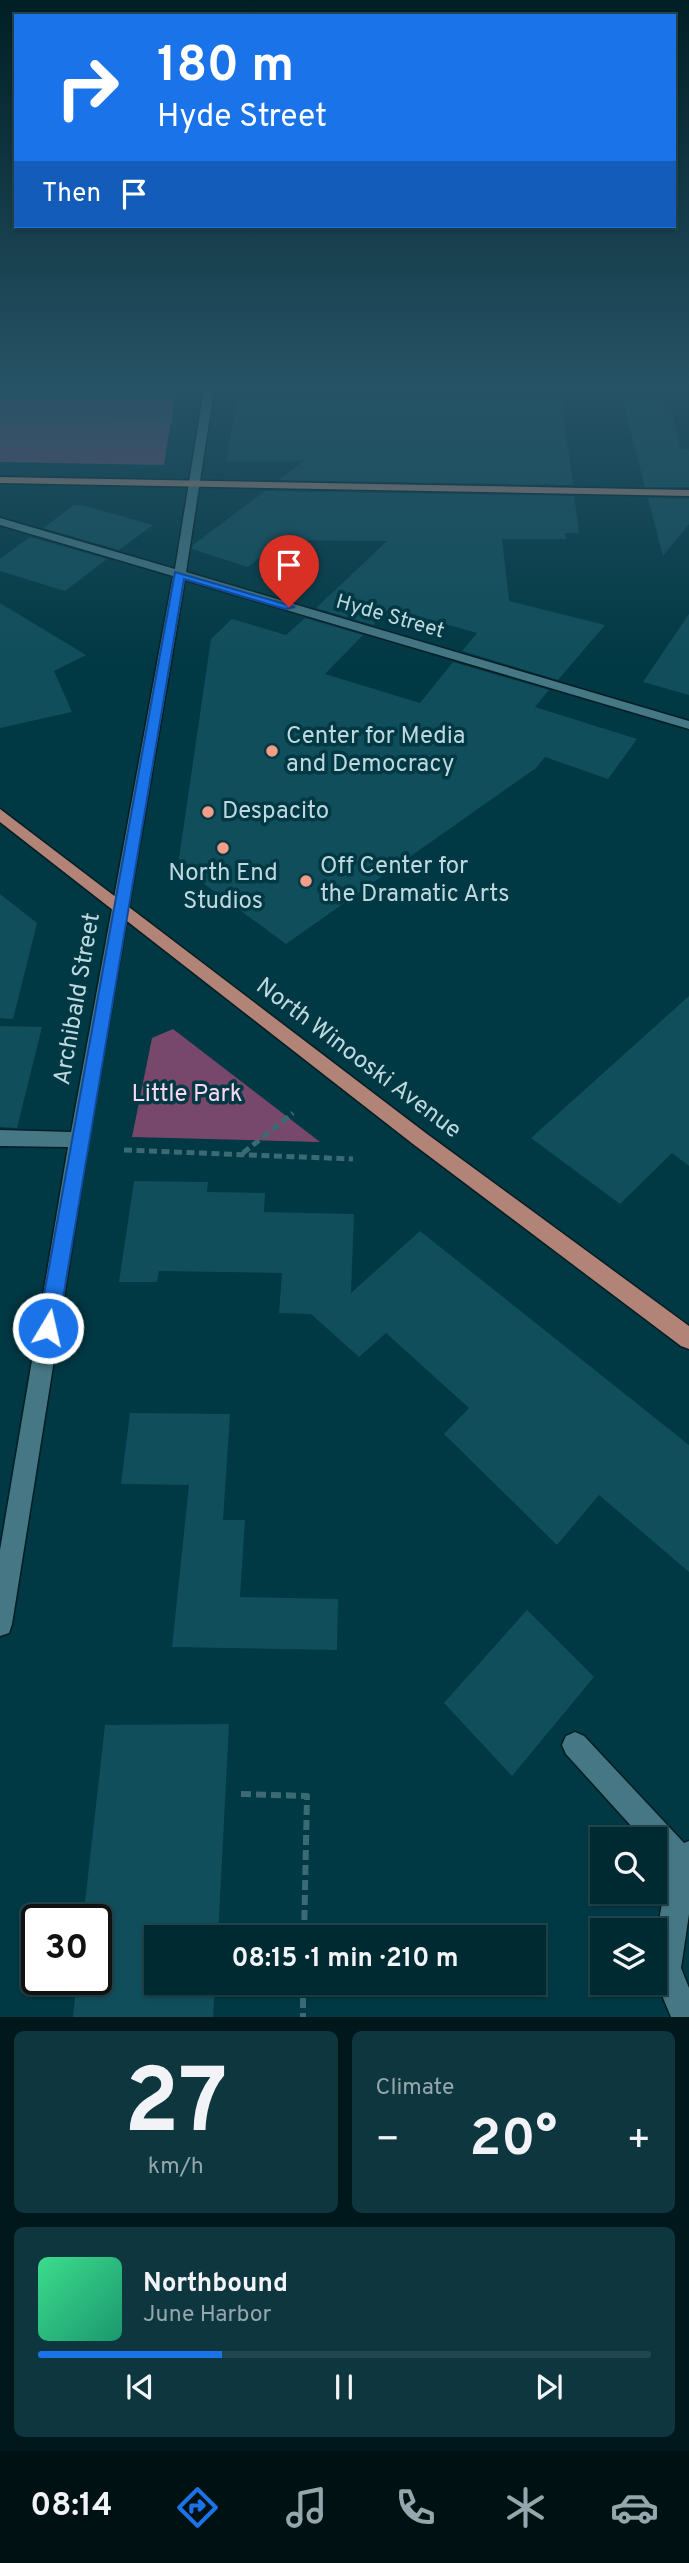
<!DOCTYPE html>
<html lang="en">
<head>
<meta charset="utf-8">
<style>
	:root { --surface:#002a32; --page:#0e363e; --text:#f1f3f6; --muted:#95a7ac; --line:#22464d; --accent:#1a73e8 }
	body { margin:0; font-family:Overpass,sans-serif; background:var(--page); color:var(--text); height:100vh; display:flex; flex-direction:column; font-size:26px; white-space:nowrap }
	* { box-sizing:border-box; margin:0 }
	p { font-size:23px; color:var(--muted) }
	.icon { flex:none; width:38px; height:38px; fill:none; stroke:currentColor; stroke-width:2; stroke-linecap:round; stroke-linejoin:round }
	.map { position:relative; height:2017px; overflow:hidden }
	.sheet { display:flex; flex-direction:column; gap:14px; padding:14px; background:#00171c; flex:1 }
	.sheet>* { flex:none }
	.top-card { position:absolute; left:14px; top:14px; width:662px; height:214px; border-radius:0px; box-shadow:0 2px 5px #0004,0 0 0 2px var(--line); background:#1a73e8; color:#fff; overflow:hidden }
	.fabs { position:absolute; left:590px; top:1827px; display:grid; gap:14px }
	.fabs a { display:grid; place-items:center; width:77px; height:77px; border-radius:0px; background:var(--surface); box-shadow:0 2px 5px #0004,0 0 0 2px var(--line); font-size:35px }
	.speed { position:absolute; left:21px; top:1904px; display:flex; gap:14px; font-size:35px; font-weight:700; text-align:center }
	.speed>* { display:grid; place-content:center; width:91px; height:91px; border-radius:50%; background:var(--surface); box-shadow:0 2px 5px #0004,0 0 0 2px var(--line); line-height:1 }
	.speed .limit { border:4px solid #111; border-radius:10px; background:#fff; color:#111 }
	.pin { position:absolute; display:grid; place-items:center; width:60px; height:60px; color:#fff; margin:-72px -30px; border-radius:50% 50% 50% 0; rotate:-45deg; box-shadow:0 0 7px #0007 }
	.pin .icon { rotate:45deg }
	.me { position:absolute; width:77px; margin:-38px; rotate:9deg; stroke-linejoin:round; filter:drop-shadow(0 0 5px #0008) }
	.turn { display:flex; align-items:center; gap:24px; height:147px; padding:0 28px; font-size:32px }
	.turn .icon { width:91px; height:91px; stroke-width:2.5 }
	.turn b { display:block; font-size:49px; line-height:60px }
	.then { display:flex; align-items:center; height:66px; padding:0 28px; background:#0003; gap:14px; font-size:26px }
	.big { font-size:52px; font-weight:700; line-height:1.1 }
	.sheet .card { flex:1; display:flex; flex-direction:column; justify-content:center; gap:10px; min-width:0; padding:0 24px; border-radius:10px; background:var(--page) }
	.sheet .dial { align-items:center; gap:0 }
	.dial b { font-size:91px; line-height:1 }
	.song { display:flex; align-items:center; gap:21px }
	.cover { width:84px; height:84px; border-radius:10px; background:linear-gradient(135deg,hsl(150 70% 55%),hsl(160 70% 35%)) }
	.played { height:7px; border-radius:4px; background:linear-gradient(90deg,var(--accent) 30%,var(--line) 30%) }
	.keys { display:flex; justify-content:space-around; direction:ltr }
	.heat { display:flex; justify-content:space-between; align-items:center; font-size:38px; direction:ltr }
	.sheet .tiles { flex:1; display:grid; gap:14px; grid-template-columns:1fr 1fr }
	.card:last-child { grid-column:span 2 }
	.trip { position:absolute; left:144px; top:1925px; width:402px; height:70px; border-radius:0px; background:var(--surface); box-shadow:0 2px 5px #0004,0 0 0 2px var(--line); font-weight:700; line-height:70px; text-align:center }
	.menu { display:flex; height:112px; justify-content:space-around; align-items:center; background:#001114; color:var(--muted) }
	.menu .icon { width:49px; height:49px }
	.menu .selected { color:var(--accent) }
	.menu b { font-size:32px; color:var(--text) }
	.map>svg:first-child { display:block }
	.green { fill:#77486c }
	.building { fill:#104e5b }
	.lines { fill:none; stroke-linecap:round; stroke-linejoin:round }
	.minor-casing { stroke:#031d23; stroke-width:3 }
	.major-casing { stroke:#031d23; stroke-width:3 }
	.path-far2 { stroke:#3c6a74; stroke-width:2.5; stroke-dasharray:4.5 2.5; stroke-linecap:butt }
	.path-far1 { stroke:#3c6a74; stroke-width:5; stroke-dasharray:8 4.5; stroke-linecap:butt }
	.path { stroke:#3c6a74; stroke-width:6; stroke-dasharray:10 5; stroke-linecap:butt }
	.minor { fill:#467784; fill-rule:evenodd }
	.major { fill:#b28478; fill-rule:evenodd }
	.route { fill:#1a73e8; stroke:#114b97; stroke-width:2 }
	.poi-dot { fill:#f49e87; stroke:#003843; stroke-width:2.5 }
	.labels { text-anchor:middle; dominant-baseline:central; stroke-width:7; stroke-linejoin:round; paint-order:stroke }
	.far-street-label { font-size:21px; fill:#bfd8df; stroke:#003843 }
	.poi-label { font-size:24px; fill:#bfd8df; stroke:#003843; text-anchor:start }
	.street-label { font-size:24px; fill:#bfd8df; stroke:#003843 }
	.park-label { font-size:24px; fill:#fcd7f2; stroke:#003843 }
</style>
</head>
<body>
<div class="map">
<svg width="689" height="2017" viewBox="0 0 689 2017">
	<rect width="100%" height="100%" fill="#003843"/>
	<!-- green -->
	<path class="green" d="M0,383H177L164,465L0,462Z
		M173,1029L320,1142L132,1137L152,1038Z"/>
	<!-- building -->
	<path class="building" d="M327,383H559L573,485L279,480L303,461H226L240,385L326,386Z
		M621,395L660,396L664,407H670L681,450H689V487H645Z
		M265,491L574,496L579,533H565L566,539H502L509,601L605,625L558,680L462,651L477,633L390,608L373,625L316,608L387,541L281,540L248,567L192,549L193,545Z
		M648,498L689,499V524L663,556Z
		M74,505H82L153,525L119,550L43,528Z
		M30,537L107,559L65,591L0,571V559Z
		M0,603L86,655L54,671L72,712L0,728Z
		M689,614V695L643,682Z
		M305,618L363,635L325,674L420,703L453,662L549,690L535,707L637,739L608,779L545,757L536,768L286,944L178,865L211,639L232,619L286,635Z
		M0,894L37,923L13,1019L0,1018Z
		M689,996V1166L672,1153L620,1204L531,1138Z
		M0,1026L42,1027L17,1128L0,1127Z
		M134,1181L208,1182L207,1192L265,1193L264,1212L354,1214L351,1293L420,1231L689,1445V1572L599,1495L557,1545L444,1434L469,1408L386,1333L359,1357L311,1314L279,1313L282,1273L159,1271L157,1282H119Z
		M130,1413L230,1414L223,1520H245L240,1597L338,1599L337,1650L172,1647L189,1485L121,1484Z
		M527,1610L594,1677L512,1776L444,1703Z
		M229,1724L218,1937H156V1983H215L213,2017H73L77,1979H96V1920H83L105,1725Z"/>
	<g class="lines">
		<defs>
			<path id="minor" d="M205,383H215L186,572L689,721V729L185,580L89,1140L12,1624L9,1633L0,1636V1550L68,1147L0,1146V1130L71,1132L173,576L0,525V518L175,569Z
				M575,1732L584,1736L684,1843L689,1841V1914L681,1968L689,1988V2017H671L654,1976V1950L668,1868L654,1852V1839H643L566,1754L562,1745L566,1736Z"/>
			<path id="major" d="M0,477L689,490V496L0,483Z
				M0,809L427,1134L689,1326V1349L681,1346L413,1144L0,822Z"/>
		</defs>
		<!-- minor casing -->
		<use href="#minor" class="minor-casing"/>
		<!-- major casing -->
		<use href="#major" class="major-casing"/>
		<!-- path-far2 -->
		<path class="path-far2" d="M0,418L174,422"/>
		<!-- path-far1 -->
		<path class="path-far1" d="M124,1150L353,1159
			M243,1153L293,1113"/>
		<!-- path -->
		<path class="path" d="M241,1794L307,1796L304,1937
			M303,1983V2017"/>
		<!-- minor -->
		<use href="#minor" class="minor"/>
		<!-- major -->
		<use href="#major" class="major"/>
	</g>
	<!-- sky -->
	<linearGradient id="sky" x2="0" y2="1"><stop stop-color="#001f25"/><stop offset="0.58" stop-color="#265366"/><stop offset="1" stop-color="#265366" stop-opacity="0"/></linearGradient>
	<rect width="689" height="666" fill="url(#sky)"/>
	<!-- route -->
	<path class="route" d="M175,572L295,607L285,609L184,579L58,1328L55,1334L48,1337L41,1334L38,1328Z"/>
	<!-- markers -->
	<g class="poi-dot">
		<circle cx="272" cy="751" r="7"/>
		<circle cx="208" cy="812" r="7"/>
		<circle cx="223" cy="848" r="7"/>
		<circle cx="306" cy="881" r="7"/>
	</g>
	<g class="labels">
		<!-- far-street labels -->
		<g class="far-street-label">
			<text transform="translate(390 617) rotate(16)">Hyde Street</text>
		</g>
		<!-- poi labels -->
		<g class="poi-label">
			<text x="286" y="737">Center for Media<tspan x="286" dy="28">and Democracy</tspan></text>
			<text x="222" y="812">Despacito</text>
			<text x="320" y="867">Off Center for<tspan x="320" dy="28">the Dramatic Arts</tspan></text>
			<text x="223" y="874" text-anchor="middle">North End<tspan x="223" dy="28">Studios</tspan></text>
		</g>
		<!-- street labels -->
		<g class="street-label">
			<text transform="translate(78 999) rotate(-80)">Archibald Street</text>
			<text transform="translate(358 1059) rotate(37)">North Winooski Avenue</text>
		</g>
		<!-- park labels -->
		<g class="park-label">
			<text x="187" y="1095">Little Park</text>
		</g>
	</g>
</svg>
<div class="fabs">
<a><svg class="icon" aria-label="search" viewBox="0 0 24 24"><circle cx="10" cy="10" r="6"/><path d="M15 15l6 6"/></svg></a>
<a><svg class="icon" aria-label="layers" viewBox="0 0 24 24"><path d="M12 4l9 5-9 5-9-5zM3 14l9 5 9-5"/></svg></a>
</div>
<div class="speed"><div class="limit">30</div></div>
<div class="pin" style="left:289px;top:607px;background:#d93025"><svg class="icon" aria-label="arrive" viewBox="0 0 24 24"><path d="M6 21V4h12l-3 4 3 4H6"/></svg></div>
<svg class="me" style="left:48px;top:1328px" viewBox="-20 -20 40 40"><circle r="17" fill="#1a73e8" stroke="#fff" stroke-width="3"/><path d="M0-11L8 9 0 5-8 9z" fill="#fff"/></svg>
<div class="trip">08:15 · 1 min · 210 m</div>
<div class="top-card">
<div class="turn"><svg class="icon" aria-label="right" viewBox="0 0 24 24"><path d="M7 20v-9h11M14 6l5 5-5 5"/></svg><div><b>180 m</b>Hyde Street</div></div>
<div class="then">Then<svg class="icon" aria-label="arrive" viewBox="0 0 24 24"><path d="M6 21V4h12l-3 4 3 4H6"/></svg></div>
</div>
</div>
<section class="sheet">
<div class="tiles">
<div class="card dial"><b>27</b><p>km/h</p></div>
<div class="card"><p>Climate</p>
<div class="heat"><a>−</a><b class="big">20°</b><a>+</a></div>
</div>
<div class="card">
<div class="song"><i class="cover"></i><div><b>Northbound</b><p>June Harbor</p></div></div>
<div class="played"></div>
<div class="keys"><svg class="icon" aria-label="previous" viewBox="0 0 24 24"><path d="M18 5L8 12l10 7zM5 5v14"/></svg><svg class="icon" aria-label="pause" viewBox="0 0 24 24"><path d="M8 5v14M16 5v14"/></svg><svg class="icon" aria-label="next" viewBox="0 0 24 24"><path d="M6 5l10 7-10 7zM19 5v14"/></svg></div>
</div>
</div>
</section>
<nav class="menu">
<b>08:14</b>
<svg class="icon selected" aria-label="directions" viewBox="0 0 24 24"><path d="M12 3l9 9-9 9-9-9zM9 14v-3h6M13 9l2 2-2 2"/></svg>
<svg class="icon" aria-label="music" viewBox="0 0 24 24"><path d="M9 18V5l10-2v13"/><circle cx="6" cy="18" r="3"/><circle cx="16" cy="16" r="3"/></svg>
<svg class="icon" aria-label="phone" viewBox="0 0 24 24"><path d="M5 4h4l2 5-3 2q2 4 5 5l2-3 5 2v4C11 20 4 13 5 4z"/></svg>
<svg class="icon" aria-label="climate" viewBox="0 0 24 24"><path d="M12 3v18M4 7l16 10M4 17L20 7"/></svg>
<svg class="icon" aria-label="car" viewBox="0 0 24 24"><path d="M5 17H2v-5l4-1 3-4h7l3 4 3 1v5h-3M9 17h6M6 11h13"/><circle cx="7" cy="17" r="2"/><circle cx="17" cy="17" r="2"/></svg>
</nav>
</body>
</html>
